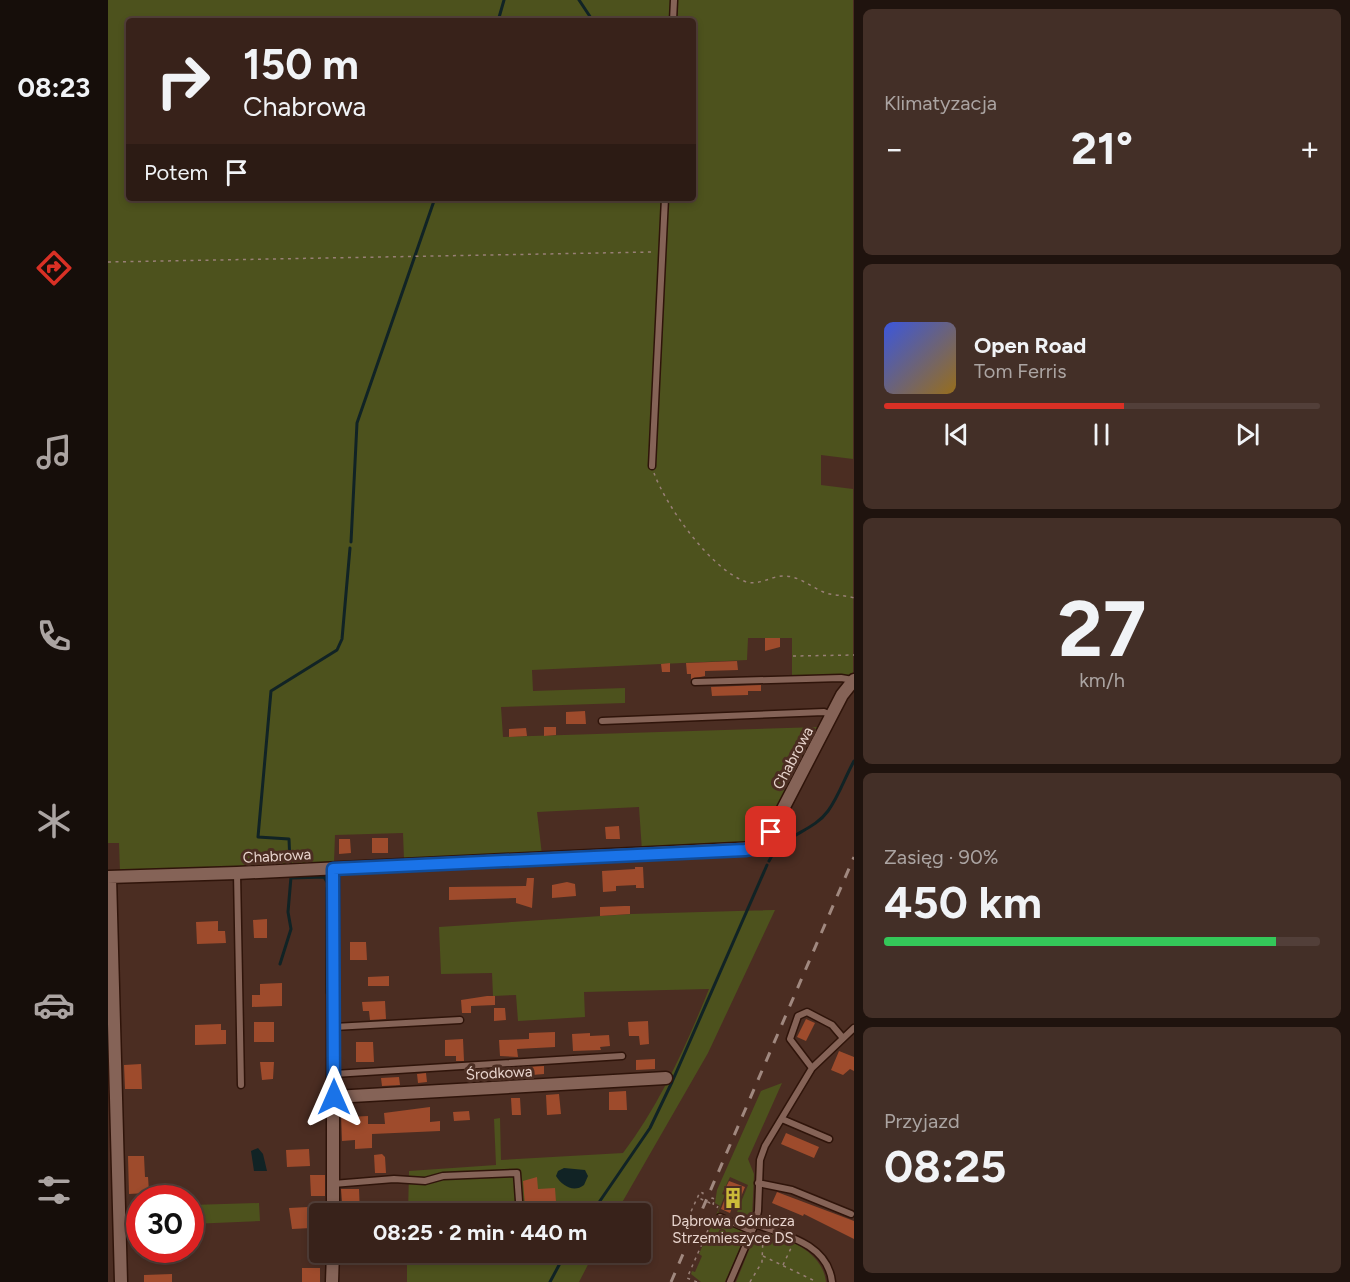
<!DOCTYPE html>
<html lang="pl">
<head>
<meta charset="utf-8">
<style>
	:root { --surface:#38221a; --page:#432f27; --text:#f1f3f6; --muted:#aba4a2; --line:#523f39; --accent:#d93025 }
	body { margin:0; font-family:Figtree,sans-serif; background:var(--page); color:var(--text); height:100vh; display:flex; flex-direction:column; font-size:22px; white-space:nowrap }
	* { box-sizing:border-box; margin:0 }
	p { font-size:20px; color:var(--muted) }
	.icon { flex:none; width:33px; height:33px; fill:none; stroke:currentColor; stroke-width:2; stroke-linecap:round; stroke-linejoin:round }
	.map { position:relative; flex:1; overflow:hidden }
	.sheet { display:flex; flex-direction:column; gap:9px; padding:9px; background:#1f130e; width:496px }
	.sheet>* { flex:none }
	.banner { position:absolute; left:18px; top:18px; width:570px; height:183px; border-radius:6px; box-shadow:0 3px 9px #0003,0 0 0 2px var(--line); background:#38221a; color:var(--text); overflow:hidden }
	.speed { position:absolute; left:18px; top:1185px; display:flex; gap:12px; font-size:30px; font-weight:700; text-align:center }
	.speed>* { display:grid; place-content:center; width:78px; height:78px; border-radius:50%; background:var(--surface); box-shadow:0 3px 9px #0003,0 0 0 2px var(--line); line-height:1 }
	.speed .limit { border:9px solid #d22; background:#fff; color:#111 }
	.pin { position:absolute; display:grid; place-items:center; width:51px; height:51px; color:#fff; margin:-26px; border-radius:12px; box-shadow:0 3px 9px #0006 }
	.me { position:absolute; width:66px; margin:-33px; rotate:0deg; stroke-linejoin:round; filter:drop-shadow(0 0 4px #0008) }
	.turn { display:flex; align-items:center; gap:21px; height:126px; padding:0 18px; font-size:27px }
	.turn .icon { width:78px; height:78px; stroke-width:2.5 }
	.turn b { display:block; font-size:42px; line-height:51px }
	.then { display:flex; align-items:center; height:57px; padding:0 18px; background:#0003; gap:12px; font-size:22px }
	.big { font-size:45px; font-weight:700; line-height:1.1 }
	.sheet .tile { flex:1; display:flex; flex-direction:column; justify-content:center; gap:9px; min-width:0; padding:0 21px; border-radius:9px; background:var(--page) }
	.sheet .dial { align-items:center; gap:0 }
	.dial b { font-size:78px; line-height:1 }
	.song { display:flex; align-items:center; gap:18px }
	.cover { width:72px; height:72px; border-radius:9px; background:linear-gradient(135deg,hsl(230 70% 55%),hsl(40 70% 35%)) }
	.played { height:6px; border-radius:3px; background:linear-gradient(90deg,var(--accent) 55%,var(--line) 55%) }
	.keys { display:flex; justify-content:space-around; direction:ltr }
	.heat { display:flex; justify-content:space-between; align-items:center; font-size:33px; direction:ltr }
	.charge { height:9px; border-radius:4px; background:linear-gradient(90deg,#34c759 90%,var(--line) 0) }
	.trip { position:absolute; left:201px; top:1203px; width:342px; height:60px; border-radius:6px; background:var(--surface); box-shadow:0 3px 9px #0003,0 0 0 2px var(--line); font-weight:700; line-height:60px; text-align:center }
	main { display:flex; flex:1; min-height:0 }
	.menu { display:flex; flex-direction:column; width:108px; justify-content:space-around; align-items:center; background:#160e0a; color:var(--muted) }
	.menu .icon { width:42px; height:42px }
	.menu .on { color:var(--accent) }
	.menu b { font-size:27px; color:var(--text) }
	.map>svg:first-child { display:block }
	.green { fill:#4d521d; fill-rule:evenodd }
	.water { fill:#112325 }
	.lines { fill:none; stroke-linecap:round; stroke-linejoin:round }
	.stream { stroke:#112325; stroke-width:3 }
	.building { fill:#9e4b2c }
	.service-casing { stroke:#2f140a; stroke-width:9 }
	.minor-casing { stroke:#2f140a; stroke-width:15 }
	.path { stroke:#987f76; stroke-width:1.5; stroke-dasharray:3 4.5; stroke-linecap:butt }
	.service { stroke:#856357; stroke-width:6 }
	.minor { stroke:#856357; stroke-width:12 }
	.rail { stroke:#a0887f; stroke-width:3; stroke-dasharray:10 10; stroke-linecap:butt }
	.route-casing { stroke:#114b97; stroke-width:15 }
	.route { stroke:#1a73e8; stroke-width:10 }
	.labels { text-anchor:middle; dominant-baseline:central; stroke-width:6; stroke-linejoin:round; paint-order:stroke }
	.street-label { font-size:15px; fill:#e8d4cd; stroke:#4b2d22 }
	.poi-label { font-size:15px; fill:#e8d4cd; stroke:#4b2d22 }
</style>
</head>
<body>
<main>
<nav class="menu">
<b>08:23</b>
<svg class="icon on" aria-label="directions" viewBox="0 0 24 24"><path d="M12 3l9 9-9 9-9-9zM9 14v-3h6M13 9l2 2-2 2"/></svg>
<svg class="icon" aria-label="music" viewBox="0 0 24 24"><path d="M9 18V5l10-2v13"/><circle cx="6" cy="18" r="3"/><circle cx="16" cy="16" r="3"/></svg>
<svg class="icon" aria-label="phone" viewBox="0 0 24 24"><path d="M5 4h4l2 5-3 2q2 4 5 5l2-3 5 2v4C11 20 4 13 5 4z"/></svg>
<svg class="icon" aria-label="climate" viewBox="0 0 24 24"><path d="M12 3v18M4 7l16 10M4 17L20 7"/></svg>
<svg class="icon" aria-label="car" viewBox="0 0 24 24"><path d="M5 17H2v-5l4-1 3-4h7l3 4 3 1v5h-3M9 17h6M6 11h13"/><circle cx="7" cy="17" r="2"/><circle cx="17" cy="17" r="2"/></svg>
<svg class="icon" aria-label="filters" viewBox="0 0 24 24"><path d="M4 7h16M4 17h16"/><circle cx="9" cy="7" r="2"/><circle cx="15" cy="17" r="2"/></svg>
</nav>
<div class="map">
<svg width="746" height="1282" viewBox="0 0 746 1282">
	<rect width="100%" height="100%" fill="#4b2d22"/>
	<!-- green -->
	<path class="green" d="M0,0H745V459L713,455V485L745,489V673L742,676L684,678V638H640L639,660L424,670L425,691L517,688V703L393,707L395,737L712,727L659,829L650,839L636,845L534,851L531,807L429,812L434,855L296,859L295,833L227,835L226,862L12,872L11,843H0ZM21,21H585V198H21Z
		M667,910L600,1053L508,1213L300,1214L301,1171L388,1165L386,1119L392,1118L393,1160L515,1153C552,1104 578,1046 601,989L476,992L477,1017L410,1021L408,995L385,996L384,973L333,974L331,927L523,914Z
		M674,1083L640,1159L646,1174L644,1219L637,1223L640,1216L629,1212L640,1185L622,1177L614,1194L617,1195L610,1212L613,1213L611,1221L634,1231L637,1236L617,1282H593L583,1274L584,1271L587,1272L594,1256L591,1254L612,1206L607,1203L609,1190L653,1091Z
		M151,1203L152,1221L83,1224V1205Z
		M659,1233C685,1240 715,1254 718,1282H628L645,1240Z
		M299,1253V1252L486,1253L471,1282H299Z"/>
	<!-- water -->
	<path class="water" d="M150,1148L155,1154L159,1171H146L143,1151Z
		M456,1168L477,1170L480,1176L476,1185C466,1193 454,1186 448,1176L450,1171Z"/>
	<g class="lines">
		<!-- stream -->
		<path class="stream" d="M471,0L485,21
			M390,21L396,0
			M243,542L249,423L327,198
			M664,854L661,847L667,835
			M661,861C674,834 704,833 720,811C731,796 737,777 746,761
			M182,863L181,839L150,837L163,691L229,650L234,639L242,548
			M183,878L216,877L219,882
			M172,964L183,929L180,912L183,877
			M219,993V888
			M483,1214L542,1128L564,1082L659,865
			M442,1282L458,1252"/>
	</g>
	<!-- building -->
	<path class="building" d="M657,638H672V647L657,651Z
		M629,661L630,670L597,671V676L583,679V674H579L578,663Z
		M562,663V672H554L553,664Z
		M653,685V691H640V695L604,696L603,687Z
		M477,711L478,724H458V712Z
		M436,727H448V735L436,736Z
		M418,728L419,736L401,737V729Z
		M511,826L512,839H498L497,827Z
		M264,838H280V853H264Z
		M231,839H242L243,853L231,854Z
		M527,867H535L536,888H528V885L508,886V891L495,892L494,871L527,869Z
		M419,878H426L424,908L408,903V898L341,900V887L418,886Z
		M459,882L467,884L468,896L444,898V885Z
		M516,906H522V914L492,916V907Z
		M159,919V938H146L145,920Z
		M110,921V931H117L118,943L89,944L88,922Z
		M242,942H258L259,960H242Z
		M281,976V986H260V977Z
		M174,983V1006L144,1007V995H152V984Z
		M379,996H387V1005L363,1006V1013H354L353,1000Z
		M277,1001L278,1019L262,1020L261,1011H255L254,1002Z
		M386,1008H397L398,1020L386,1021Z
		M698,1019L707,1023L698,1041L689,1037Z
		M540,1021L541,1044L532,1045L531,1036H521L520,1022Z
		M146,1022H166V1042H146Z
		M113,1024V1030H118V1044L87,1045V1025Z
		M447,1032V1047L409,1049L410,1057L392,1056L391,1040L421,1039V1033Z
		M482,1033V1036L501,1035L502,1046L492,1047L493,1050L465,1051L464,1034Z
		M355,1039L356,1061H348V1056H337V1040Z
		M248,1042H265L266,1062H248Z
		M731,1051L746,1057V1071L742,1069L735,1075L723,1070Z
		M547,1059V1069L528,1070V1060Z
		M152,1062H166L165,1079L154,1080Z
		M33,1064L34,1089H17L16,1065Z
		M436,1066V1074L399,1077L398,1068Z
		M318,1073L319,1082L310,1083L309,1074Z
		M291,1077L292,1085L274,1086L273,1078Z
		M518,1091L519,1110H501V1092Z
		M451,1094L453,1114L439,1115L438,1095Z
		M403,1098H412L413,1115H404Z
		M322,1107V1122L332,1121V1131L264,1134V1148L247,1149V1140L234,1141L233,1113H242V1117L260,1116V1124H277L276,1113Z
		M361,1111L362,1120L346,1121L345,1112Z
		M678,1133L711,1147L706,1158L673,1144Z
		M201,1149L202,1166L179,1167L178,1150Z
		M274,1154L277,1157L278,1173H267L266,1155Z
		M20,1156H36L37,1177H40L41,1191L38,1193L21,1194Z
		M202,1175H217V1196H203Z
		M429,1177L430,1189L447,1188L448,1202L417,1206L415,1181Z
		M621,1181L637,1187L630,1204L626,1203L622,1213L613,1209L619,1193L616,1191Z
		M233,1189H251L252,1214H235Z
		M669,1192L746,1221V1239L696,1214L695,1216L664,1203Z
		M200,1207L203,1228L184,1229L181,1208Z
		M194,1268H212V1282H194Z
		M64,1274V1282H36V1275Z"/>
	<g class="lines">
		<defs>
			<path id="service" d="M565,21L566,0
				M544,466L557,198
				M587,682L733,678L745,680
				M494,721L716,712L723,715
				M129,873L133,1085
				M226,1027L352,1020
				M704,1068L682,1039L690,1016L699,1012L724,1025L735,1038
				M226,1074L514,1056
				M674,1119L721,1139
				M650,1183L684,1190L743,1214
				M225,1184L286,1179L317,1181L335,1176L409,1173L411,1201
				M612,1217L644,1231
				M647,1224L650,1211L652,1160L657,1146L704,1068L746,1028
				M622,1282L647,1224C677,1235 720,1244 724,1282"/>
			<path id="minor" d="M0,877L129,873L648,848L663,832L734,695L746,680
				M2,877L13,1282
				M226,1097L558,1078
				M225,1214V869
				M224,1282L225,1252"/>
		</defs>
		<!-- service casing -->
		<use href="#service" class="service-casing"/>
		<!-- minor casing -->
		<use href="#minor" class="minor-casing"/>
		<!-- path -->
		<path class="path" d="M0,262L545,252
			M546,473C558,506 602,568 636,581C650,587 662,576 676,576C692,576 704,588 718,593C727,596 737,595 746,598
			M685,656L746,655
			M580,1218L592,1192L595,1193L593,1199L602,1203L604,1198L607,1199L605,1204L610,1206L609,1208
			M655,1256L709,1282
			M675,1265L684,1246
			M589,1282L579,1278L604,1221
			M642,1282L654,1262L655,1237"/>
		<!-- service -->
		<use href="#service" class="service"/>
		<!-- minor -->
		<use href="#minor" class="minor"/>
		<!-- rail -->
		<path class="rail" d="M563,1282L746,857"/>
	</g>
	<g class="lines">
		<defs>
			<path id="route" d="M226,1097L225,869L637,850L648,848L663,832"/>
		</defs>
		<!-- route casing -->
		<use href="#route" class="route-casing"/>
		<!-- route -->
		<use href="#route" class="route"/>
	</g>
	<!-- icons -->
	<defs>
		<symbol id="building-bare" viewBox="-9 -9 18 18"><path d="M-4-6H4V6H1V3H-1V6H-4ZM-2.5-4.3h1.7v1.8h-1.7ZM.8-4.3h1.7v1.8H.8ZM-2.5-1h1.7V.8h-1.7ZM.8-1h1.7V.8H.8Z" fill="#cbba39" stroke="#4b2d22" stroke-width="2.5" paint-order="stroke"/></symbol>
	</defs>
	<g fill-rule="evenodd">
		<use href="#building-bare" x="610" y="1183" width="30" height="30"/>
	</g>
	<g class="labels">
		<!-- street labels -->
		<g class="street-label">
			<text transform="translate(685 758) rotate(-62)">Chabrowa</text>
			<text transform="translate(169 856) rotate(-3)">Chabrowa</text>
			<text transform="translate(391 1073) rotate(-3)">Środkowa</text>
		</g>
		<!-- poi labels -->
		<g class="poi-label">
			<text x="625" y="1221">Dąbrowa Górnicza<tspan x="625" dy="17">Strzemieszyce DS</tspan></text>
		</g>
	</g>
</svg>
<div class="speed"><div class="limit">30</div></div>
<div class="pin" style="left:663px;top:832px;background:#d93025"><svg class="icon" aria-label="arrive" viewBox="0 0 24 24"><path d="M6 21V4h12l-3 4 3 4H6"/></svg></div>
<svg class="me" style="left:226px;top:1097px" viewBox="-20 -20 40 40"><path d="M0-17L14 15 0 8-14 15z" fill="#1a73e8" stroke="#fff" stroke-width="4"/></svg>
<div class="trip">08:25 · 2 min · 440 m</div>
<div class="banner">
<div class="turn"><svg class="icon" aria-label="right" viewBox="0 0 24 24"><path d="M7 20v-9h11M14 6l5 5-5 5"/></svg><div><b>150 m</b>Chabrowa</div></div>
<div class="then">Potem<svg class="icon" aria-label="arrive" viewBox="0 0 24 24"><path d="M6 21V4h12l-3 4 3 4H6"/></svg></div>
</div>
</div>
<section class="sheet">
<div class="tile"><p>Klimatyzacja</p>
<div class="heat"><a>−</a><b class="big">21°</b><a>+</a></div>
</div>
<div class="tile">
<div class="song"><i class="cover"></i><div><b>Open Road</b><p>Tom Ferris</p></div></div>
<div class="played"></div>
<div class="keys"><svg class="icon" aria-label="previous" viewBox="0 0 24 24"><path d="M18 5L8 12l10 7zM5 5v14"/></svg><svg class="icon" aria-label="pause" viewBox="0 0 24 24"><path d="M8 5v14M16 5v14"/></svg><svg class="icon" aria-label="next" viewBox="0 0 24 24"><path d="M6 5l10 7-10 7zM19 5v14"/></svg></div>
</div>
<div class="tile dial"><b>27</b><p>km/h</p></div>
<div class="tile"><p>Zasięg · 90%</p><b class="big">450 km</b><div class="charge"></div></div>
<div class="tile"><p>Przyjazd</p><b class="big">08:25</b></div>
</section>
</main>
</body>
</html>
